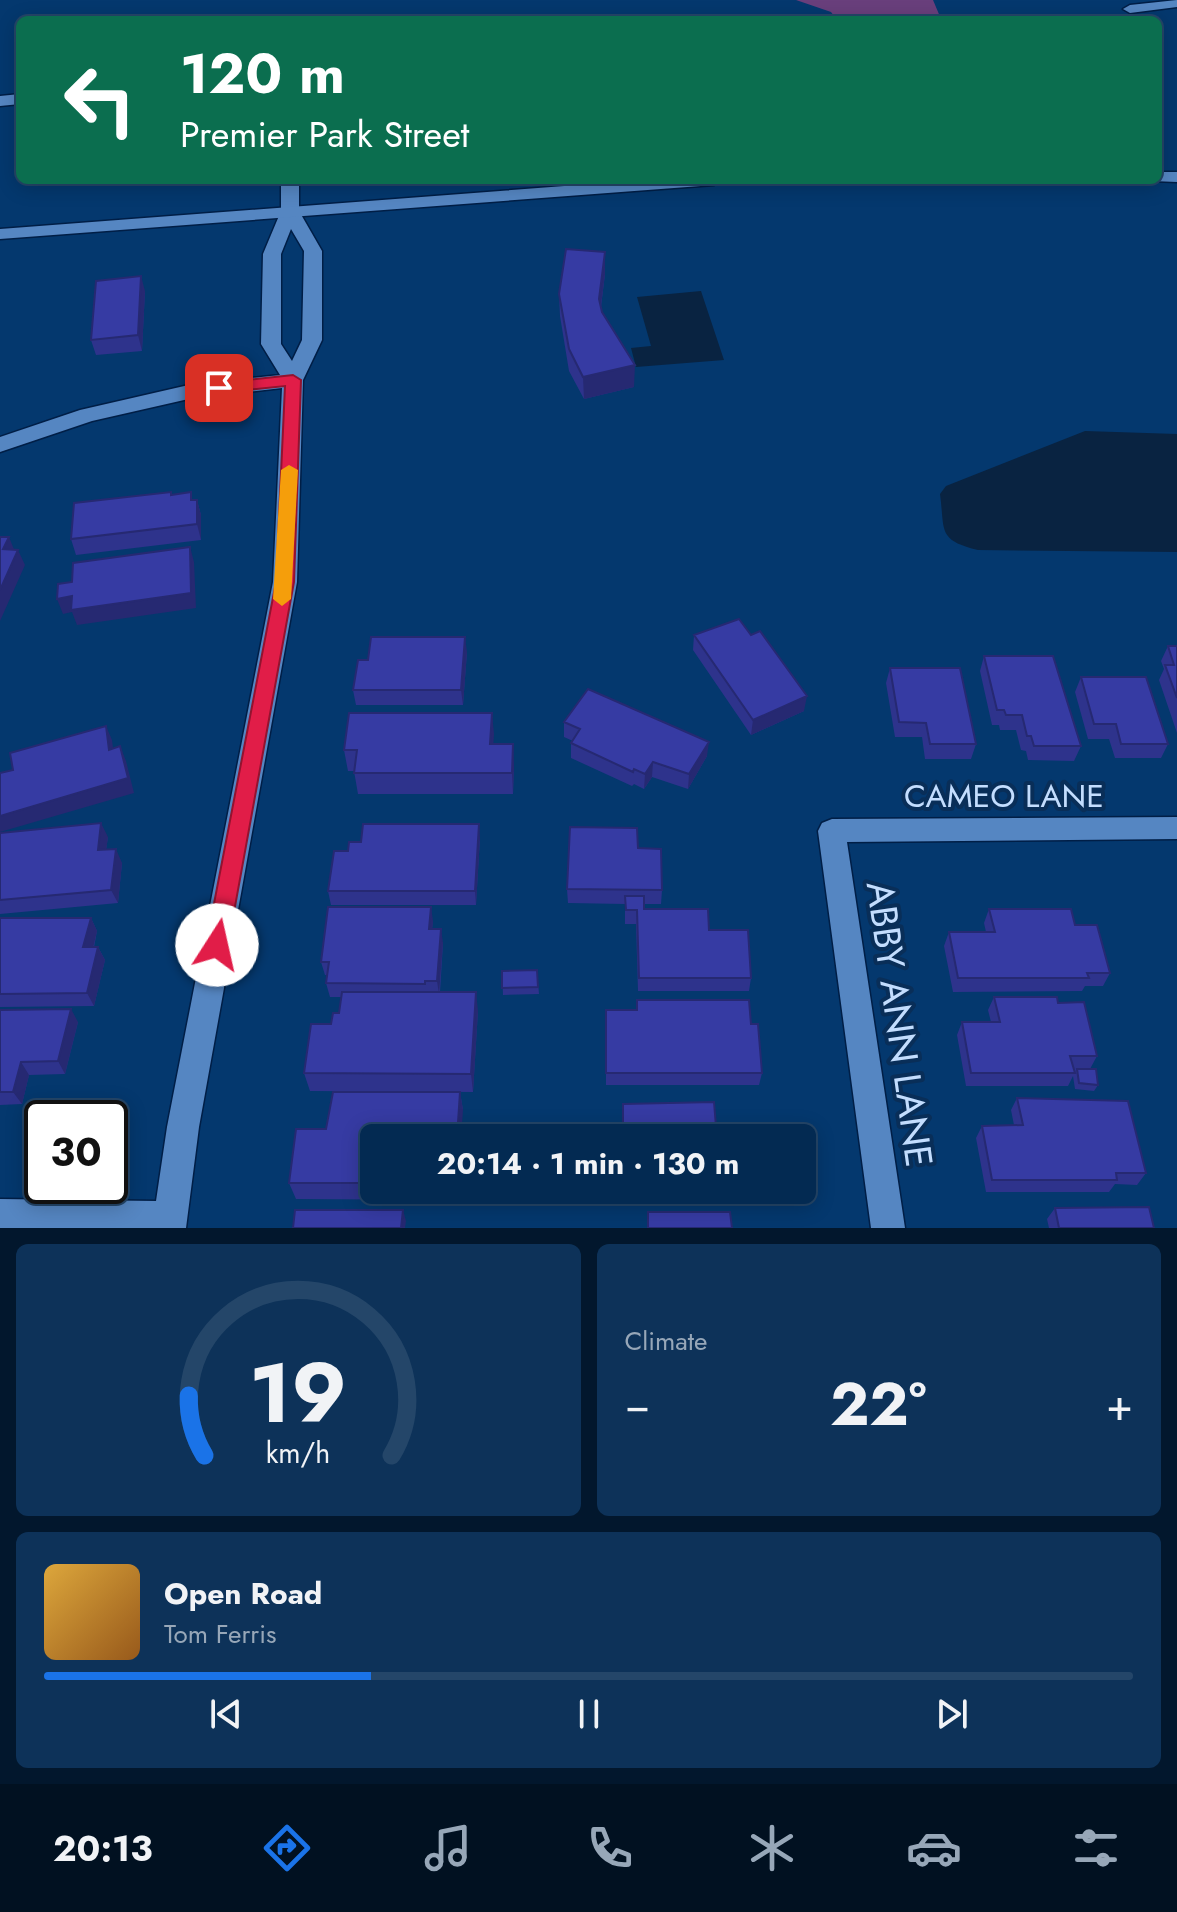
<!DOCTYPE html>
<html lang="en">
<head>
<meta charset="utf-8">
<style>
	:root { --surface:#032a52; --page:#0d3259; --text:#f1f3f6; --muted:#97a7b8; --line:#244669; --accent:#1a73e8 }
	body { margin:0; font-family:Jost,sans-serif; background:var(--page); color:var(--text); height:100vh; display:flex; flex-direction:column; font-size:30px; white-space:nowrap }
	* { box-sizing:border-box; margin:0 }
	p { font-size:26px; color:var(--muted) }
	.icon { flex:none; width:44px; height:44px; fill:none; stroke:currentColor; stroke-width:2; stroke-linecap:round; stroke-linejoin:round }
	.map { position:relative; height:1228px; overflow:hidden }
	.panel { display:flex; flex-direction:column; gap:16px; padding:16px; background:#02172d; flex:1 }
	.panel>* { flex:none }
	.banner { position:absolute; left:16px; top:16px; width:1146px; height:168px; border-radius:12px; box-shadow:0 4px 20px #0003,0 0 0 2px var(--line); background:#0b6e4f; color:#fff; overflow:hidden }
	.speed { position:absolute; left:24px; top:1100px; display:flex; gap:16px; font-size:40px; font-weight:700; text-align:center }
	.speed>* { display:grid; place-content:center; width:104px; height:104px; border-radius:50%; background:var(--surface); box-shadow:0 4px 20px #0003,0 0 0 2px var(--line); line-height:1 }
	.speed .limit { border:4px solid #111; border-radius:12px; background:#fff; color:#111 }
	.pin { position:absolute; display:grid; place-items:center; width:68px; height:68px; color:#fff; margin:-34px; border-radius:16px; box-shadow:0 4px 12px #0006 }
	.me { position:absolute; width:88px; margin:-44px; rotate:10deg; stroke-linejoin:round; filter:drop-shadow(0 0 6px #0008) }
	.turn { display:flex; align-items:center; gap:28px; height:168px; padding:0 32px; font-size:36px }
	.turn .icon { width:104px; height:104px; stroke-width:2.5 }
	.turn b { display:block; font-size:56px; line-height:68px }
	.big { font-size:60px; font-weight:700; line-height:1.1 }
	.panel .widget { flex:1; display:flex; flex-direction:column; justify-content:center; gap:12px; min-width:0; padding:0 28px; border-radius:12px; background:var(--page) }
	.panel .dial { align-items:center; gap:0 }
	.dial svg { height:208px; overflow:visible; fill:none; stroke:var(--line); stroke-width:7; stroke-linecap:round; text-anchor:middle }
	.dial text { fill:var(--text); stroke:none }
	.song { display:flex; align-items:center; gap:24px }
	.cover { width:96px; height:96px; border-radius:12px; background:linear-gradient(135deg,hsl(40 70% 55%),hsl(30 70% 35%)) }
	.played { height:8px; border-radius:4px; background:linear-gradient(90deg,var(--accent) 30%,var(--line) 30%) }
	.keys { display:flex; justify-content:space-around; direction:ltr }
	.heat { display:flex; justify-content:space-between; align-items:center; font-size:44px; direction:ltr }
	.panel .tiles { flex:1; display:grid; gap:16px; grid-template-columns:1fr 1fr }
	.widget:last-child { grid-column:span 2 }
	.trip { position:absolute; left:360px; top:1124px; width:456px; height:80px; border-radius:12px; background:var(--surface); box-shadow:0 4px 20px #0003,0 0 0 2px var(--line); font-weight:700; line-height:80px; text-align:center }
	.dock { display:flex; height:128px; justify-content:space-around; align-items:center; background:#011121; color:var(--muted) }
	.dock .icon { width:56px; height:56px }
	.dock .on { color:var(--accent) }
	.dock b { font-size:36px; color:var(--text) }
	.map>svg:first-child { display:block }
	.green { fill:#693f7c }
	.water { fill:#092341 }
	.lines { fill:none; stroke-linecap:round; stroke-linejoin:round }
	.minor-casing { stroke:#001e46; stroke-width:3 }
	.tertiary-casing { stroke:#001e46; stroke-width:3 }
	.minor { fill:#5586c2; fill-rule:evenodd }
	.tertiary { fill:#5586c2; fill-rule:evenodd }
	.wall { fill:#2e338c }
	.shaded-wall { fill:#262972 }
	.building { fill:#363ba3; stroke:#262972; stroke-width:2 }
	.route { fill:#e11d48; stroke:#92132f; stroke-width:2 }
	.slow { fill:#f59e0b }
	.labels { text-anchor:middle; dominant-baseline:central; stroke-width:8; stroke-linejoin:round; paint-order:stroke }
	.street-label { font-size:32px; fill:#c3ddfe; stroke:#092e58 }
	.near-street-label { font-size:38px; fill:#c3ddfe; stroke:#092e58 }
</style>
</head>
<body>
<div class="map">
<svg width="1177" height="1228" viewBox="0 0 1177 1228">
	<rect width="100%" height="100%" fill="#04386e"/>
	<!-- green -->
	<path class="green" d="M796,0H933L941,19L837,20L831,12Z"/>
	<!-- water -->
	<path class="water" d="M701,291L724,360L636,367L631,348L651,346L637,297Z
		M1085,431L1177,434V552L978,550C937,540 945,531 940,494L946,486Z"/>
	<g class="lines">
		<defs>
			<path id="minor" d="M1177,0V7L1130,13L1123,9L1130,5Z
				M20,94V104L0,106V96Z
				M281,180H299V211L322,251V340L303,380L297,582L199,1127L186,1228H0V1199L156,1201L167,1127L273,582L282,388L193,398L92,421L0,452V437L80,410L193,384L280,375L261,344L263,254L281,211ZM291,229L304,251L302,340L292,361L281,344V254Z
				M1177,817V839L847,842L905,1228H871L818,831L822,823L832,819Z"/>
			<path id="tertiary" d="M1158,172H1177V182L1152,181L1158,180Z
				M644,180H723L714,185L0,239V229Z"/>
		</defs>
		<!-- minor casing -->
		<use href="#minor" class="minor-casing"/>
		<!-- tertiary casing -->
		<use href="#tertiary" class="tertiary-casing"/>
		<!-- minor -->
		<use href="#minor" class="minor"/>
		<!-- tertiary -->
		<use href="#tertiary" class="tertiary"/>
	</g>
	<!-- wall -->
	<path class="wall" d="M605,274L601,307L602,312L634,387L584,399L569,371L560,316L559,294Z
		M145,291L142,351L96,355L91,340Z
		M172,495L197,500L201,515V540L76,555L71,539Z
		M694,635L804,711L751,735L693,650Z
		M1168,646H1177V733L1159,680L1164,669L1161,661Z
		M467,652L463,705H356L353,690L368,660Z
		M984,656L1081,746L1074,761L1028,760L1026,751L1021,750L1016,730H1000L999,725H992L980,671Z
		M890,668L976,744L971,759H925L922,737H895L886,683Z
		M1081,677L1168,744L1161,758H1115L1109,739H1088L1075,692Z
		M492,713L493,744L514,765L513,794H358L354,771H348L344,750Z
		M564,722L707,756L688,789L652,777L644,789L634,784L632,786L571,758V743L573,741L564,737Z
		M0,833L108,837L106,850L122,863L118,903L0,914Z
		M480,838L476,905H331L328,891L348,851Z
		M638,848L662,890L661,904H644V909L709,930L751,978L749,991H638L636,924H625V904L568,903L567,889Z
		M989,909L1075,925L1110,973L1103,986H1085L1082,991L953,992L944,946L949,932H986L984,923Z
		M0,918H91L97,931L94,947H98L105,960L94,1006L0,1007Z
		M433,921L432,929L443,943L440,992L478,1011L473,1092L310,1091L304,1073L331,1024L339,1013L341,997H330L326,983L327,975H325L321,962Z
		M537,970L539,994L503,995L502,971Z
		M994,997L1058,1003L1097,1056L1090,1069L1098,1085L1094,1091L1075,1089L1073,1076L1068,1086H966L957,1035L962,1022H991L988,1010Z
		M0,1010L78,1022L65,1074L29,1075L22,1104L0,1105Z
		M606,1010L751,1024L762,1073L759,1085H606Z
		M460,1092L463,1110L374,1138V1190H458L457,1200L296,1199L289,1183L326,1129Z
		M1017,1098L1146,1173L1137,1185L1115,1184L1109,1192H986L976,1138L982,1126L1014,1125L1011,1110Z
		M651,1190H761L760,1196H650Z
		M1055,1208L1154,1228H1049L1047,1219Z"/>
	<!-- shaded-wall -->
	<path class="shaded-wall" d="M605,252V274L599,321V299Z
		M141,276L145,291L142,351L138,335Z
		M635,365L634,387L584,399L583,377Z
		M197,500L201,515V540L197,524Z
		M9,537L15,552L3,549Z
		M190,547L194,562L196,608L77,625L72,612L63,614L57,599Z
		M18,550L25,565L0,621V590Z
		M465,637L467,652L463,705L461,690Z
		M807,696L804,711L751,735L753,720Z
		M492,713L494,734L492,765L490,744Z
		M106,726L112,740L115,764L109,750Z
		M709,742L707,756L688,789L689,774Z
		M513,744L514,765L513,794L512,773Z
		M120,746L126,761L134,793L0,832V816Z
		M653,762L652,777L644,789L645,774Z
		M101,823L108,837L104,865L98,850Z
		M479,824L480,838L476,905L475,891Z
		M116,849L122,863L118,903L111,890Z
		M431,907L433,921L431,943L429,929Z
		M91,918L97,931L90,961L83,947Z
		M441,929L443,943L439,994L437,981Z
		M98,947L105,960L94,1006L87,993Z
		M476,992L478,1011L473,1092L471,1074Z
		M71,1009L78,1022L65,1074L58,1061Z
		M21,1062L29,1075L22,1104L13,1092Z
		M460,1092L463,1110L461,1138H457Z
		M403,1210L406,1221L405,1228H401Z"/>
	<!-- building -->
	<path class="building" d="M566,249L605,252L599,299L602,312L635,365L583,377L569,349L559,294Z
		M141,276L138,335L91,340L96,281Z
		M171,492V495L191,492V500H197V524L71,539L74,503Z
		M0,537H9L3,549L18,550L0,590Z
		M190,547L191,593L71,610L72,596L57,599L58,584L72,582L73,563Z
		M739,619L751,635L760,631L807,696L753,720L694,635Z
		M371,637H465L461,690H353L358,660H368Z
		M1168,646H1177V698L1165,665H1174Z
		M984,656H1053L1081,746H1034L1031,736H1027L1022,715H1006L1004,710H997Z
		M890,668H960L976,744H930L926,723L899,722Z
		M1081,677H1146L1168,744H1121L1116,724H1094Z
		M588,689L709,742L689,774L653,762L645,774L634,769L633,772L571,743L580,729L564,722Z
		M349,713H492L490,744H513L512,773H354L357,750H344Z
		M106,726L109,750L120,746L128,778L0,816V773L13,770L10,753Z
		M101,823L98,850L116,849L111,890L0,900V833Z
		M363,824H479L475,891H328L334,851H348L349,842H361Z
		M570,827L637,828L638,848L661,849L662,890L567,889Z
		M625,896H644V909H708L709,930H748L751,978H639L637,910H626Z
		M328,907H431L429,929H441L437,981H425V984L326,983L329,962H321Z
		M989,909H1071L1075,925H1097L1110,973H1087L1089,978H958L949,932H995Z
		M0,918H91L83,947H98L87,993L0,994Z
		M537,970L538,987L502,988V971Z
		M342,992H476L471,1074L304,1073L311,1024H331L333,1013H339Z
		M994,997H1057L1058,1003L1084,1002L1097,1056H1070L1075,1073H971L962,1022H1000Z
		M637,1000H749L751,1024H758L762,1073H606V1010H637Z
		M71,1009L58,1061L21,1062L13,1092H0V1010Z
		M1077,1069H1096L1098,1085L1079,1083Z
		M333,1092H460L457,1138H374V1183H289L296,1129H326Z
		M1017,1098L1128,1101L1146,1173H1116L1117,1180H992L982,1126L1023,1125Z
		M714,1102L716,1126L758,1127L759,1138H623V1104Z
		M1149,1207L1154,1228H1059L1055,1208Z
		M295,1210H403L401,1228H293Z
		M648,1212H730L732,1228H648Z"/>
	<!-- route -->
	<path class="route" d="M293,375L301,380L294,582L228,945L225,952L217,955L210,952L206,945L276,582L285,386L219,393L212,388L219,383Z"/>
	<!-- slow -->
	<path class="slow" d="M289,465L298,470L291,599L282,606L273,599L281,470Z"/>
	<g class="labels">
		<!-- street labels -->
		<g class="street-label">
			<text x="1004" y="796">CAMEO LANE</text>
		</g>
		<!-- near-street labels -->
		<g class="near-street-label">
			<text transform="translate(900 1024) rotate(82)">ABBY ANN LANE</text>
		</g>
	</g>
</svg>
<div class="speed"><div class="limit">30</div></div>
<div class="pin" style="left:219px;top:388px;background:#d93025"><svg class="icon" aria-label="arrive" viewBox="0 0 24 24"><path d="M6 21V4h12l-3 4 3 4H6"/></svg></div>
<svg class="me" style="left:217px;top:945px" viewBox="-20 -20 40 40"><circle r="19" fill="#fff"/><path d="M0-13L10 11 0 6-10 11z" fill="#e11d48"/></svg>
<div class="trip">20:14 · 1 min · 130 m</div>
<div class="banner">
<div class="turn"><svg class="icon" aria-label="left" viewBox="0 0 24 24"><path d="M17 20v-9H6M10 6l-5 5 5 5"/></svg><div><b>120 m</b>Premier Park Street</div></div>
</div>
</div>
<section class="panel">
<div class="tiles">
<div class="widget dial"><svg viewBox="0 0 100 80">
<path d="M14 69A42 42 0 1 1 86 69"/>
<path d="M14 69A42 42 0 0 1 8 46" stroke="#1a73e8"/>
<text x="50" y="56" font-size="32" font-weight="700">19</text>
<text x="50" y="72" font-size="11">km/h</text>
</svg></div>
<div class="widget"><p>Climate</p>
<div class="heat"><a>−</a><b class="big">22°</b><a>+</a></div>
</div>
<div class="widget">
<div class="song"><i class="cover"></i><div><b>Open Road</b><p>Tom Ferris</p></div></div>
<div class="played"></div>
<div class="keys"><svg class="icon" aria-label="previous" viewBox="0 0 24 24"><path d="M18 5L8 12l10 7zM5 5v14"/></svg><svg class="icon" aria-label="pause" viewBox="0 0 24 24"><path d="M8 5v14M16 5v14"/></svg><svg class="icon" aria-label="next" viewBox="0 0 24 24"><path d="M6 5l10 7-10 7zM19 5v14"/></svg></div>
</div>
</div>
</section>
<nav class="dock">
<b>20:13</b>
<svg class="icon on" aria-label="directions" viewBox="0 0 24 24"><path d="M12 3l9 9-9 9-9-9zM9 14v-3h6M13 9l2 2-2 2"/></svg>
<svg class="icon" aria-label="music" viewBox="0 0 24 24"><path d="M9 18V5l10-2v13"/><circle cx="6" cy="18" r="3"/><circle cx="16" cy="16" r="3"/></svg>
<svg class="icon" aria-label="phone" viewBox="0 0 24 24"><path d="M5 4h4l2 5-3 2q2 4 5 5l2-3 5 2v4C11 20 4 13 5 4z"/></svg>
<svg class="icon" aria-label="climate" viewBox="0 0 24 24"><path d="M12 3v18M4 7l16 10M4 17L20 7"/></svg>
<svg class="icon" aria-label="car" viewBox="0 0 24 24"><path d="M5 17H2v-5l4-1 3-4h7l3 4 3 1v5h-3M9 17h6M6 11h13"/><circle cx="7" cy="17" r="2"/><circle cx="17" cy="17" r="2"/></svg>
<svg class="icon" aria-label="filters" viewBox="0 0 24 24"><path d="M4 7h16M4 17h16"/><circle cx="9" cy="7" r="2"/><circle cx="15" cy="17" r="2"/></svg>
</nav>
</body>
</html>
